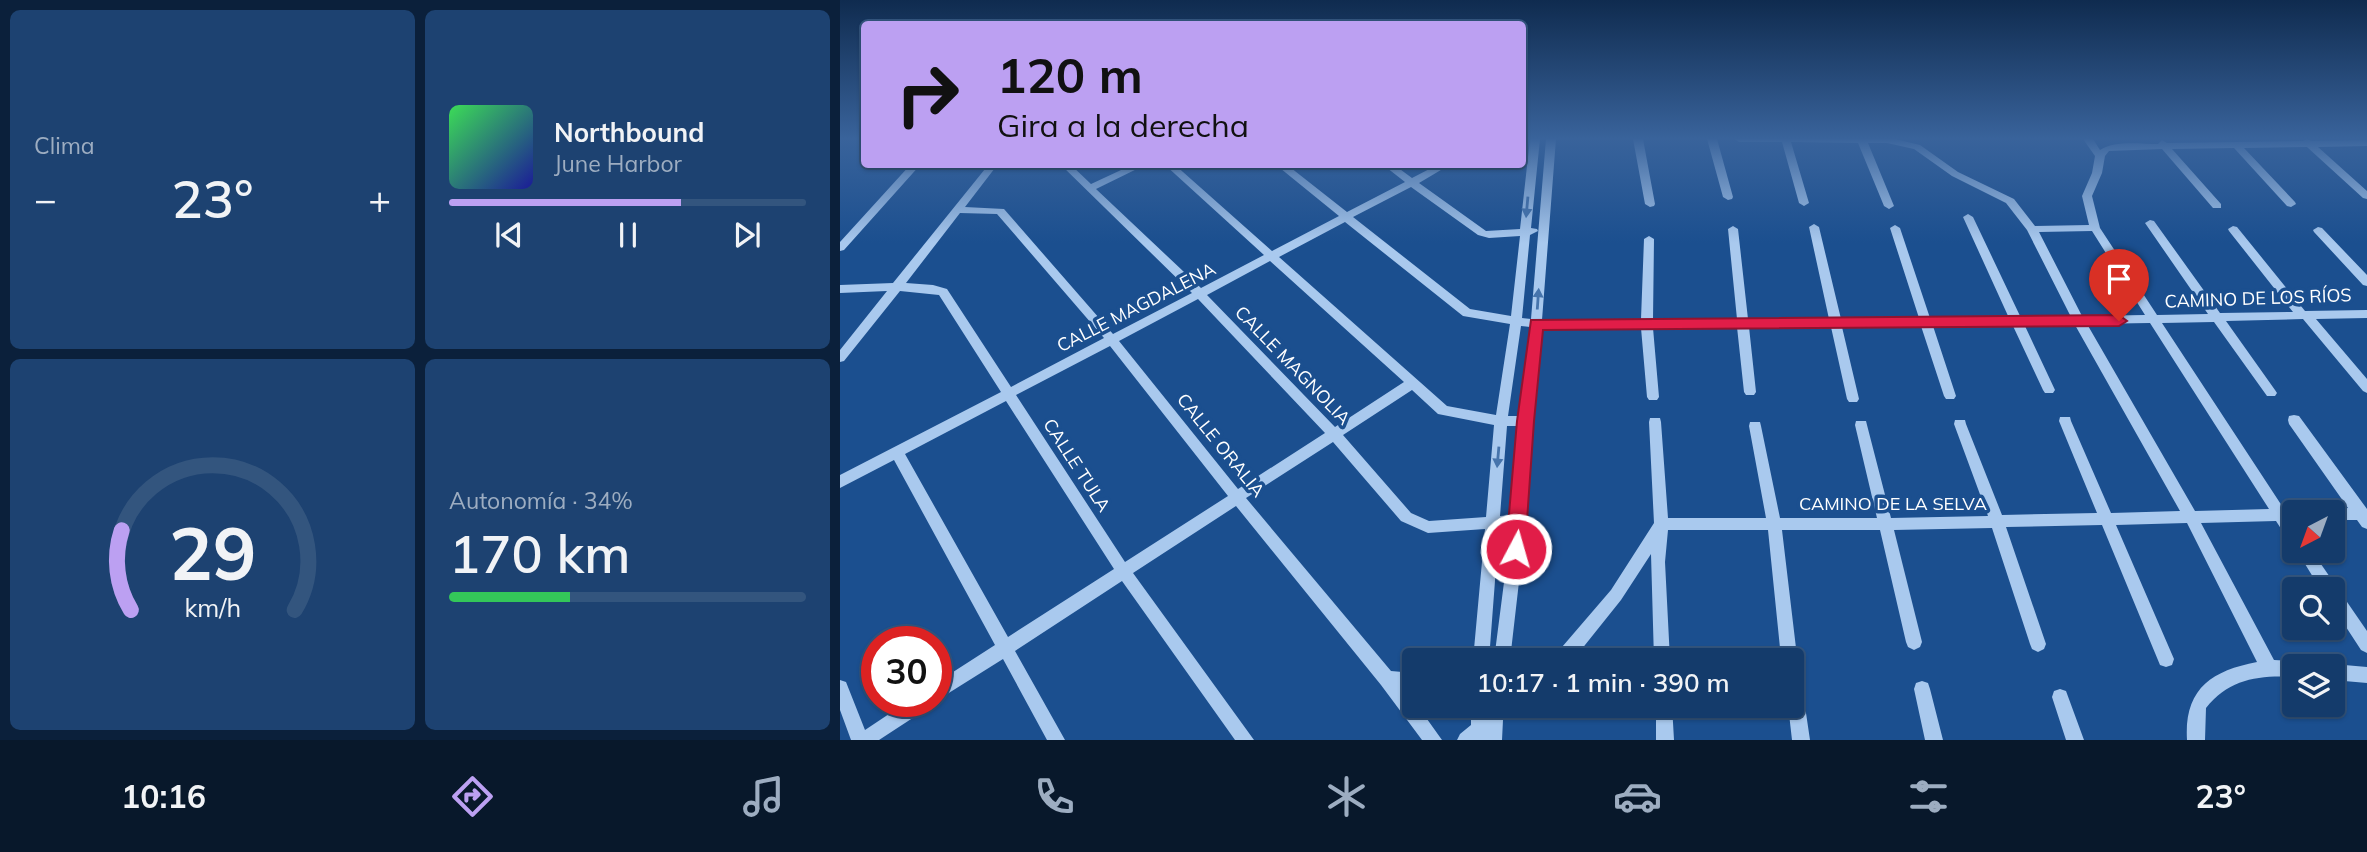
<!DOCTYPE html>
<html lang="es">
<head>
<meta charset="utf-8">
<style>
	:root { --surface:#143b6b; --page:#1d4271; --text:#f1f3f6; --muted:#9dadc1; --line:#33557e; --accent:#bca0f2 }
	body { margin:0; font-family:Mulish,sans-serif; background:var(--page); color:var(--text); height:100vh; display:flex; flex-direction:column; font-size:26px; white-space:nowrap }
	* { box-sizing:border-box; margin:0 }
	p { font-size:23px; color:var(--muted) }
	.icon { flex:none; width:38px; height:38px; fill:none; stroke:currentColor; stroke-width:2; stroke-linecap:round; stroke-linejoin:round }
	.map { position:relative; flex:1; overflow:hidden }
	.drawer { display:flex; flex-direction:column; gap:10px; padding:10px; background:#0b203b; width:840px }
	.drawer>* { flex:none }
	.guide { position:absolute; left:21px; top:21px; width:665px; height:147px; border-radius:7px; box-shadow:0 2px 5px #0004,0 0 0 2px var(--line); background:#bca0f2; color:#111; overflow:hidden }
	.needle { width:46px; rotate:221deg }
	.fabs { position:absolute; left:1442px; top:500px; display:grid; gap:14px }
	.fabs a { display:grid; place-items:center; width:63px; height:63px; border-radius:7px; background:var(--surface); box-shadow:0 2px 5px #0004,0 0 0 2px var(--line); font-size:35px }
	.speed { position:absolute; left:21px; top:626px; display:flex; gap:14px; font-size:35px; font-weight:700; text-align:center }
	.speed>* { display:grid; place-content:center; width:91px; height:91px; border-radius:50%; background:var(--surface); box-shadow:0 2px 5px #0004,0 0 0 2px var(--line); line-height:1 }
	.speed .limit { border:10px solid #d22; background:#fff; color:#111 }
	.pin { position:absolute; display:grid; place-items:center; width:60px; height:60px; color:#fff; margin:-72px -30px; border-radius:50% 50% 50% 0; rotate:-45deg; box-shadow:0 0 7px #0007 }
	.pin .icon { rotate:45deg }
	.me { position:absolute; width:77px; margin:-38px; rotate:6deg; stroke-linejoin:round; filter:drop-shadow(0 0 5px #0008) }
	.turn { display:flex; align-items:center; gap:24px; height:147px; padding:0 21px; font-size:32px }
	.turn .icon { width:91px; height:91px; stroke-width:2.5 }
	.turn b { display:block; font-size:49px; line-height:60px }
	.big { font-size:52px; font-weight:600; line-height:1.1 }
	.drawer .widget { flex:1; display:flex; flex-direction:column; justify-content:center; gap:10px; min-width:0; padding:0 24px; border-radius:10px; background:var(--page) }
	.drawer .dial { align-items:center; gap:0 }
	.dial svg { height:182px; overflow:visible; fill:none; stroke:var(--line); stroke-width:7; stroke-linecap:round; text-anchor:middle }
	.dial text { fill:var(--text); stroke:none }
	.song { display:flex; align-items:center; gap:21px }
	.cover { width:84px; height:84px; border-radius:10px; background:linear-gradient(135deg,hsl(130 70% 55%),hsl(240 70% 35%)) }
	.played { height:7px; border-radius:4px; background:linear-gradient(90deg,var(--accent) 65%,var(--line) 65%) }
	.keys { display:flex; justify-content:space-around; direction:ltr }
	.heat { display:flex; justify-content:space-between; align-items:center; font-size:38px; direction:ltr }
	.charge { height:10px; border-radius:5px; background:linear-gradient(90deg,#34c759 34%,var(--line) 0) }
	.drawer .tiles { flex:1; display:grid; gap:10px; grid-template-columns:repeat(2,1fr) }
	.trip { position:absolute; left:562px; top:648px; width:402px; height:70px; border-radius:7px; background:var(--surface); box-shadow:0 2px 5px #0004,0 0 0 2px var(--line); font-weight:600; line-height:70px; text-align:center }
	.dock { display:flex; height:112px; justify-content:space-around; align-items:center; background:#08182b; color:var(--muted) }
	.dock .icon { width:49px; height:49px }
	.dock .selected { color:var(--accent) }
	.dock b { font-size:32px; color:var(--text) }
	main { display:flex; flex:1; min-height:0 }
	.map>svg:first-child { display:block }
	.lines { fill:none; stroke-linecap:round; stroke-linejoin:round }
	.minor { fill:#a9c9ee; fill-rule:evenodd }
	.oneway { fill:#4674ac }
	.route { fill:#e11d48; stroke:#92132f; stroke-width:2 }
	.labels { text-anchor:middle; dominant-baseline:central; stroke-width:7; stroke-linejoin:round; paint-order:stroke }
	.street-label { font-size:18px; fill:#fff; stroke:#1b4f8f }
</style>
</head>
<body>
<main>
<section class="drawer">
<div class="tiles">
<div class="widget"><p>Clima</p>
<div class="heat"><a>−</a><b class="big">23°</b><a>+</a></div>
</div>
<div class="widget">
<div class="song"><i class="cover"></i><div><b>Northbound</b><p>June Harbor</p></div></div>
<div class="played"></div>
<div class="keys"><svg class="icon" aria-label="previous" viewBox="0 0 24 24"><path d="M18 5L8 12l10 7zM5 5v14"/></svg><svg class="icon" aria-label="pause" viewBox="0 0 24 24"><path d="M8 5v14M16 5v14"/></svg><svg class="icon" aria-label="next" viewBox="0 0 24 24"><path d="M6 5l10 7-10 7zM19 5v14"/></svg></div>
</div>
<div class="widget dial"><svg viewBox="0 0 100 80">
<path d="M14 69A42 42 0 1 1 86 69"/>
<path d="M14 69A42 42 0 0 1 10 34" stroke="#bca0f2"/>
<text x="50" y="56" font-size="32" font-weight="700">29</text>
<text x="50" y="72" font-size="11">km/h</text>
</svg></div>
<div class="widget"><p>Autonomía · 34%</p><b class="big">170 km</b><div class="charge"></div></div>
</div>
</section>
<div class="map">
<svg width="1527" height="740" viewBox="0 0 1527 740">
	<rect width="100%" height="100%" fill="#1b4f8f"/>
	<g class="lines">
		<!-- minor -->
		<path class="minor" d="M690,139H700L691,228L697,229L698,231L690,235L682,318L691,319L706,139H716L702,320L801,319L804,239L809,236L814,239L813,319H897L888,229L893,226L898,229L908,319H989L969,227L974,224L979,227L1001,319L1079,318L1050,228L1055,225L1060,228L1090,318H1169L1123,217L1128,214L1133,217L1181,318L1231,317L1187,230L1166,203L1112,176L1074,149L1047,143H1028L1054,206L1049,209L1044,206L1018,143L951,142L969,203L964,206L959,203L942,142H899L894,139H1055L1080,145L1118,172L1174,199L1195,226L1249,225L1242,196L1252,173L1255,156L1243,139H1253L1260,150C1274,140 1301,144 1318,144L1322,140L1327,143L1463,141L1467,139L1471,141L1527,140V146L1478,147L1527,191V199L1523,198L1467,147L1404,148L1455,202L1456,204L1451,207L1447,206L1394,148L1332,149L1381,204V208H1373L1322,149L1269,151L1265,156L1262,173L1252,196L1260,228L1317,315L1368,314L1305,223L1310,220L1314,221L1380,313L1453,312L1389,231L1388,229L1393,226L1397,227L1465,311L1527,310V318L1476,319L1527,379V393L1523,391L1463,319L1386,321L1435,390L1437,393L1435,396H1427L1374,322L1322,323L1444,509H1454L1460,513H1454V521H1452L1454,525V543L1449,541L1436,521L1361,523L1434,660L1454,661L1460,663L1461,667H1454V677C1419,675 1389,679 1366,708L1365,740H1347C1344,690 1370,671 1417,662L1347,523L1276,525L1334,659L1332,665L1326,667L1320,665L1262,525L1166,527L1206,644L1204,649L1198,652L1192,649L1190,644L1152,528L1054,530L1082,642L1080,647L1074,650L1068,647L1066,642L1040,530H942L956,648L954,653L948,656L942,653L940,648L928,530H828L825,562L830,660H814L811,554L781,600L733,660H714L716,654L771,590L814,523L809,422L810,418H820L821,422L828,518H926L909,426L910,422H920L921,426L940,518H1037L1015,425L1016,421H1026L1027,425L1051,518L1148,516L1114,424L1115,420H1125L1126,424L1162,515L1257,513L1219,421L1220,417H1230L1231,421L1271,513L1340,511L1235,325L1185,326L1215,390L1213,393H1205L1203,390L1173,326H1093L1116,396L1114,399H1106L1104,396L1081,326L1002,327L1019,399L1017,402H1009L1007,399L991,327H909L916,392L914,395H906L904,392L897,327L813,328L819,397L817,400H809L807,397L801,328H701L691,421L686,521L670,660H654L671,528H659L649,660H633L645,529L588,533L561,521L493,442L406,498L551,671L574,673V689L564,688L574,701V705H577L602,740H582L541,685L396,506L293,573L414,740H395L282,581L175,651L225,740H207L163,659L96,701V683L155,645L54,460L0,488V475L161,392L99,295L60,291L4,361L0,362V350L47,291L0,293V285L53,283L149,164H158L125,207L164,209L273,334L352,293L220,164H230L251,184L294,164H307L256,189L361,288L424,255L324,164H334L432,251L499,216L435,164H446L507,212L565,182L542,164H553L572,178L599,164H611L579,183L646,231L680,229ZM571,187L638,235L649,238L680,236L671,316L630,309L513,217ZM120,213L157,214L264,338L171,387L107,289L93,285L66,283ZM505,222L623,316L670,324L656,415L607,406L439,257ZM1252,231L1305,315L1242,316L1199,232ZM430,261L564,382L495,427L367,295ZM358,299L485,433L398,489L279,341ZM1310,323L1429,509L1355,511L1247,324ZM681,326L690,327L679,416H668ZM270,346L388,496L285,562L176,395ZM572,390L598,414L654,425L646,517L589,521L571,513L503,435ZM166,401L274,569L168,637L65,454ZM667,426H678L672,515L660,516Z
			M793,139H803L815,204L814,206L810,207L805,204Z
			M867,139H877L893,197L892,199L888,200L883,197Z
			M682,162L684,164L682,166C677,167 669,168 665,164H682Z
			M71,164H81L4,250L0,251V242Z
			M1478,227L1482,228L1527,275V286L1523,285L1474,232L1473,230Z
			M1454,415L1459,416L1527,509V529L1522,527L1517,520H1493V513H1487L1488,510L1508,508L1449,424L1448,420L1449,416Z
			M1457,551H1472L1527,631V653L1521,650L1493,607V590H1481Z
			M1493,664L1527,667V683L1493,680V667H1487Z
			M954,678L960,680L962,686L970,740H952L948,705H952V679Z
			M0,680L6,682L25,730L67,702H90L88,708L39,740H11L0,710Z
			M1082,681L1088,683L1090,689L1103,740H1085L1074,689L1076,683Z
			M1220,689L1226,691L1244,740H1226L1212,697L1214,691Z
			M631,705H647L648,711L649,707L676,705L674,711L663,720L662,740H617L620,734L631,725Z
			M816,705H832L834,740H816Z"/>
	</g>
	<!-- one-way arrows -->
	<defs><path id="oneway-solid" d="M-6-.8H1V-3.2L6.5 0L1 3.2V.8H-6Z" transform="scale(1.75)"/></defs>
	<g class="oneway">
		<use href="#oneway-solid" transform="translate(687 207) rotate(95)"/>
		<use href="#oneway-solid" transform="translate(698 299) rotate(-86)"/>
		<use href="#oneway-solid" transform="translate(658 457) rotate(95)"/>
	</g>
	<!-- sky -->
	<linearGradient id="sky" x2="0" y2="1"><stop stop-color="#0f2b4f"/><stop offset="0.57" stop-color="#39639b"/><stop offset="1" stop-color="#39639b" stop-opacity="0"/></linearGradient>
	<rect width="1527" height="243" fill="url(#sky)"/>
	<!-- route -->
	<path class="route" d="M1279,315L1287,321L1279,326L703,330L694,421L685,549L682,555L676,557L669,555L666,549L677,421L691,320Z"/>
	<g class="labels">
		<!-- street labels -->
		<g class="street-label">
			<text transform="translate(1418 298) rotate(-2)">CAMINO DE LOS RÍOS</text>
			<text transform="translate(296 307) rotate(-27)">CALLE MAGDALENA</text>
			<text transform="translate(453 365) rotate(46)">CALLE MAGNOLIA</text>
			<text transform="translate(381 445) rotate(51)">CALLE ORALIA</text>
			<text transform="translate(237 465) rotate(57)">CALLE TULA</text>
			<text x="1053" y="503">CAMINO DE LA SELVA</text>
		</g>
	</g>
</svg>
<div class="fabs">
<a><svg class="needle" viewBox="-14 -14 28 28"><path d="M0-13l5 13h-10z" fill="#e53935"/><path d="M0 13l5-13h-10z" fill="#9dadc1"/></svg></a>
<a><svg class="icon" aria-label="search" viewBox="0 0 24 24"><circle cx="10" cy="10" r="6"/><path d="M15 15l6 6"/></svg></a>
<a><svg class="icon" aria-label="layers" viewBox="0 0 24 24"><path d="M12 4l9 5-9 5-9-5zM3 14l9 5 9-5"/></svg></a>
</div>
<div class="speed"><div class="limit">30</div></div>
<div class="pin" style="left:1279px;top:321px;background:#d93025"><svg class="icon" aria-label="arrive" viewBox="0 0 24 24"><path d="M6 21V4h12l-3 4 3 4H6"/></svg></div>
<svg class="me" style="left:676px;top:549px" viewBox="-20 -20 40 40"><circle r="17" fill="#e11d48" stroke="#fff" stroke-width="3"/><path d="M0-11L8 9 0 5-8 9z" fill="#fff"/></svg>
<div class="trip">10:17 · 1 min · 390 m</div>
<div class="guide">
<div class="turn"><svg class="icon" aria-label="right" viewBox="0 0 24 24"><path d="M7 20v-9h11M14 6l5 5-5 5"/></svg><div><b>120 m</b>Gira a la derecha</div></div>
</div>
</div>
</main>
<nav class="dock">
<b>10:16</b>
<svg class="icon selected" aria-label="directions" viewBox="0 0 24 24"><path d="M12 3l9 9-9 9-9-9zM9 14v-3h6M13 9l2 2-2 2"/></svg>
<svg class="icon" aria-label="music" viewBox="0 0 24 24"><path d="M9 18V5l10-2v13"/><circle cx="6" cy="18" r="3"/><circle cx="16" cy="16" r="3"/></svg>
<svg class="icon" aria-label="phone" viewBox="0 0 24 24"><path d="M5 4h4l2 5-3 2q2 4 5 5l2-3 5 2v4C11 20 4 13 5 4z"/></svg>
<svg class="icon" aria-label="climate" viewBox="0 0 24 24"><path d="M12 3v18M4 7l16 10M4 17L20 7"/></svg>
<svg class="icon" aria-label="car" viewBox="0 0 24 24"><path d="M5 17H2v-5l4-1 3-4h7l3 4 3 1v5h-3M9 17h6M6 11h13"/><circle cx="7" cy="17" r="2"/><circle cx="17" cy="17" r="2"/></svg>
<svg class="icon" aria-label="filters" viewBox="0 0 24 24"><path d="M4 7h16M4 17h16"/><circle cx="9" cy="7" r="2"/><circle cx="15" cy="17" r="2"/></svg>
<b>23°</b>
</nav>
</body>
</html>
